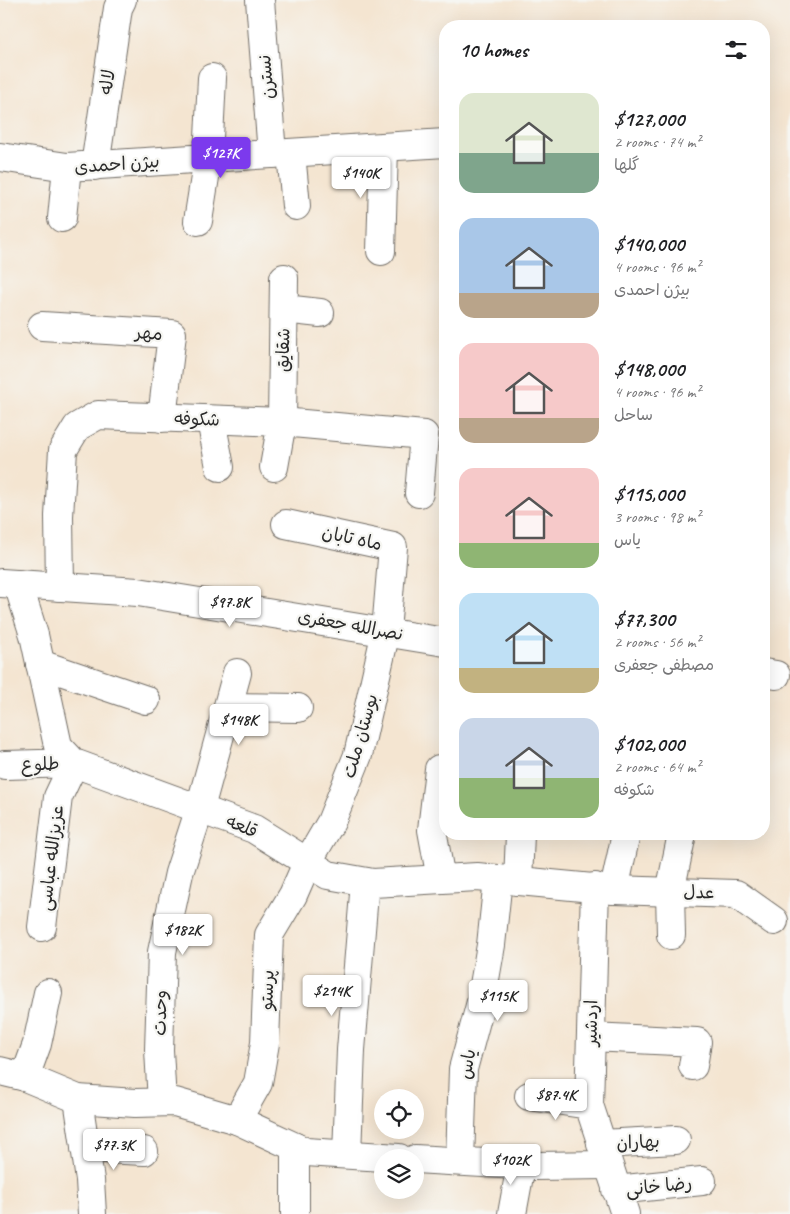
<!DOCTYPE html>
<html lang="en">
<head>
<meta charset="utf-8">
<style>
	:root { --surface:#fff; --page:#f2f2f2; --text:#202124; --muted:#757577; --accent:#7c3aed }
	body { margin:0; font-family:Caveat,"Playpen Sans Arabic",sans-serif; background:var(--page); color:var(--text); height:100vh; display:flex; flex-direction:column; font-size:19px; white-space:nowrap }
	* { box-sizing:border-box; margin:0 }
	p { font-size:16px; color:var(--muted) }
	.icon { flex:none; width:28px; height:28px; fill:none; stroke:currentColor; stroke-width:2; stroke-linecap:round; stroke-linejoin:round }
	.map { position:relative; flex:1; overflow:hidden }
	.details { position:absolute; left:439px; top:20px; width:331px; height:820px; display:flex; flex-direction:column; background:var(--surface); border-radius:20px; box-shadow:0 5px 20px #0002 }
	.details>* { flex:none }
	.controls { position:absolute; left:374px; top:1089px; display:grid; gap:10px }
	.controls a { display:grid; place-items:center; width:50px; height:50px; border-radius:50%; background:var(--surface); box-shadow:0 5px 20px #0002; font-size:25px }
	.price { position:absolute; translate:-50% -42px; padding:0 11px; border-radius:5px; background:#fff; color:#222; font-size:16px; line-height:32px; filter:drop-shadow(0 1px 2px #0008) }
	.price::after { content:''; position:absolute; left:50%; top:30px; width:15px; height:11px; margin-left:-8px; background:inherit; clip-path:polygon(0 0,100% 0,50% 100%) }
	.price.active { background:var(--accent); color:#fff }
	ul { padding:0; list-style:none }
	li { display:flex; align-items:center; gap:15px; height:125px; padding:0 20px }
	li span { display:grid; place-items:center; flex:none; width:140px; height:100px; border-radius:15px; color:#555 }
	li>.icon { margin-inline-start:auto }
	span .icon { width:60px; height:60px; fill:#fffc; stroke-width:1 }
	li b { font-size:21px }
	h2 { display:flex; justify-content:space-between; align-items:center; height:60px; padding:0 20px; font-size:21px }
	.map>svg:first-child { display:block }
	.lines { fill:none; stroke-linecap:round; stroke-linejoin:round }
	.minor-casing { stroke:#716c65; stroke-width:30 }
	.minor { stroke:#fff; stroke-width:28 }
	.labels { text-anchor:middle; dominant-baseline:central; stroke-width:4.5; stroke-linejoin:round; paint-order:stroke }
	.street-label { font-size:18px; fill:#2b2b2b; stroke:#f6f6f2 }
</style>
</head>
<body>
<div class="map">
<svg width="790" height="1214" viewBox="0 0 790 1214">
	<rect width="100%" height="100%" fill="#f6f6f2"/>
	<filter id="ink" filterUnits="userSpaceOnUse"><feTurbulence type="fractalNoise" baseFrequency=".02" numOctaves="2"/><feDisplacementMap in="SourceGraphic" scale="10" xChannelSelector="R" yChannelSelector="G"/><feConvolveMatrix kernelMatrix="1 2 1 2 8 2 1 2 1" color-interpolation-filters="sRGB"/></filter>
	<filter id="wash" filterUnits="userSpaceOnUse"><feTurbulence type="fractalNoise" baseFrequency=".0096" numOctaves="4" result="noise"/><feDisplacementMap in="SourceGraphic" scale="20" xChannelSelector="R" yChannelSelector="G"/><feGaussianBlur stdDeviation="1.12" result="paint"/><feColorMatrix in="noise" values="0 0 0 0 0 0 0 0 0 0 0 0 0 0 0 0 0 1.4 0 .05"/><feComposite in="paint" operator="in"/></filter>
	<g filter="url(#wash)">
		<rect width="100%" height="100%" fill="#f4e5d1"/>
	</g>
	<g filter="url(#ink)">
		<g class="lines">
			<defs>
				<g id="minor">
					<polyline points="260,0 272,154"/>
					<polyline points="291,153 296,206"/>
					<polyline points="0,157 67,167 445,143"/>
					<polyline points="95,166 118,8 122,0"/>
					<polyline points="62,218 67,167"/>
					<polyline points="198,221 208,158 212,78"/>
					<polyline points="381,251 384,147"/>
					<polyline points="284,309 320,313"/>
					<polyline points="42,326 172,334 162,418"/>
					<polyline points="211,420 220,467"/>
					<polyline points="274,467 282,422 284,278"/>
					<polyline points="1,583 138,592 445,642"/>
					<polyline points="18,584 34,635 58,746 74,763 254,829 328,875 373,883 477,877 614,890 736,894 774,921"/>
					<polyline points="60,587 59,516 63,450 77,427 98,415 282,422 424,435 419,493"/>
					<polyline points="40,664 146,700"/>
					<polyline points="764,673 776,675"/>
					<polyline points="228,707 298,708"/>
					<polyline points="5,765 74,763 58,797 42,927"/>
					<polyline points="439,769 432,830 441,879"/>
					<polyline points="518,881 520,834"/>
					<polyline points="595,887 589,1105 625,1214"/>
					<polyline points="614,890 626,834"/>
					<polyline points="671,935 670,892 682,834"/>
					<polyline points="591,1037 697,1042 693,1066"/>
					<polyline points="0,1071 25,1077 78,1099 135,1103 175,1102 237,1120 306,1152 399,1158"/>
					<polyline points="25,1077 37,1044 48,993"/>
					<polyline points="529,1096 589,1105"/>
					<polyline points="78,1099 90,1180 92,1214"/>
					<polyline points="162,1102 159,1050 162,952 179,873 200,808 237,673"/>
					<polyline points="237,1120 258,1083 265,1043 269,935 293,895 307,863 331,822 358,755 386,631 393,547 286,524"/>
					<polyline points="601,1144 676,1140"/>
					<polyline points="295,1147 295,1214"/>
					<polyline points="85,1148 144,1151"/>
					<polyline points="347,1154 351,1050 365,882"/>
					<polyline points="415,1159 535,1166 607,1165"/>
					<polyline points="460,1161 463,1069 481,1002 491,945 498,879"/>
					<polyline points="616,1190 702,1181"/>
					<polyline points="512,1214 521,1165"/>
				</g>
			</defs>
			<!-- minor casing -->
			<use href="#minor" class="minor-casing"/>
			<!-- minor -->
			<use href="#minor" class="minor"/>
		</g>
	</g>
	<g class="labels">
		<!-- street labels -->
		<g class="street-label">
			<text transform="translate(266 77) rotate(-95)">نسترن</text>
			<text transform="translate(107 82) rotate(-82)">لاله</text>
			<text transform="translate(117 164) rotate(-4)">بیژن احمدی</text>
			<text transform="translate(149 333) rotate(4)">مهر</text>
			<text transform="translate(283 350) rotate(-89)">شقایق</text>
			<text transform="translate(197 419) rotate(2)">شکوفه</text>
			<text transform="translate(352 538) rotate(12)">ماه تابان</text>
			<text transform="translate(351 625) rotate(10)">نصرالله جعفری</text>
			<text transform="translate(360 736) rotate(-74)">بوستان ملت</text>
			<text transform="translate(40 764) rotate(-2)">طلوع</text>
			<text transform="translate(242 826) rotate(24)">قلعه</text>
			<text transform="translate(51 858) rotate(-83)">عزیزالله عباسی</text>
			<text transform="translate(699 892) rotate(2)">عدل</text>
			<text transform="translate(267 990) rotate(-88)">پرستو</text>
			<text transform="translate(160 1013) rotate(-89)">وحدت</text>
			<text transform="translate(591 1023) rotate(-89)">اردشیر</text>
			<text transform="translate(467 1064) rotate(-80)">یاس</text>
			<text transform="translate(638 1142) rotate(-3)">بهاران</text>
			<text transform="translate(659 1186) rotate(-6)">رضا خانی</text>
		</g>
	</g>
</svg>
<div class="controls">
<a><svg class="icon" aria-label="locate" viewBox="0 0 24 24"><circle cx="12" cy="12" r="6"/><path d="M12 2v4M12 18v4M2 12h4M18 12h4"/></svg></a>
<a><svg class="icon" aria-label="layers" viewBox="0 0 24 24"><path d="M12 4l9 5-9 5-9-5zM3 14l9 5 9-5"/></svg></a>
</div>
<b class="price active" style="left:221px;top:179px">$127K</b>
<b class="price" style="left:361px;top:199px">$140K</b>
<b class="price" style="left:230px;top:628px">$97.8K</b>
<b class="price" style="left:239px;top:746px">$148K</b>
<b class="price" style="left:183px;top:956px">$182K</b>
<b class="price" style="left:332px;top:1017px">$214K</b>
<b class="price" style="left:498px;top:1022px">$115K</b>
<b class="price" style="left:556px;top:1121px">$87.4K</b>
<b class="price" style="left:114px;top:1171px">$77.3K</b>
<b class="price" style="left:511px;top:1186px">$102K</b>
<section class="details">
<h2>10 homes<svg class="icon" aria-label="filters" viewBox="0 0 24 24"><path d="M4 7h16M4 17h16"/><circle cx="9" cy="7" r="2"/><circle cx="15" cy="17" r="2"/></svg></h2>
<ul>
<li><span style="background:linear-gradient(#dfe7d0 60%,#7fa58c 0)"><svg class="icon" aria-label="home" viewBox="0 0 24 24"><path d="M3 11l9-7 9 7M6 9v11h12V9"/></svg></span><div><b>$127,000</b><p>2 rooms · 74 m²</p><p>گلها</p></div></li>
<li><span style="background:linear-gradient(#a9c7e8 75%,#b9a48a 0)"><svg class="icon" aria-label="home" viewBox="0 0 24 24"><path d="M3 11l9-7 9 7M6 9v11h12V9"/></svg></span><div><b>$140,000</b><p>4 rooms · 96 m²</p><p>بیژن احمدی</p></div></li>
<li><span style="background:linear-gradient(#f6c9c9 75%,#b9a48a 0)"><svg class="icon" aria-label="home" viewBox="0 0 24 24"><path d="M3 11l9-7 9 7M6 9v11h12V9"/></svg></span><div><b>$148,000</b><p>4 rooms · 96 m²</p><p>ساحل</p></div></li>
<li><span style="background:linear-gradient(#f6c9c9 75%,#8fb573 0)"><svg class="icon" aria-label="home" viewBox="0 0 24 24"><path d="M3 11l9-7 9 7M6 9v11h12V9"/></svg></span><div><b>$115,000</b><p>3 rooms · 98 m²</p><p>یاس</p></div></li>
<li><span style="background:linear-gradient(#bfe0f5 75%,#c2b280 0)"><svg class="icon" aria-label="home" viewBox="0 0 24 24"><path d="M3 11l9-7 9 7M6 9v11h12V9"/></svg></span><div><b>$77,300</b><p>2 rooms · 56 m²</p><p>مصطفی جعفری</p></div></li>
<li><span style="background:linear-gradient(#c9d6e8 60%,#8fb573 0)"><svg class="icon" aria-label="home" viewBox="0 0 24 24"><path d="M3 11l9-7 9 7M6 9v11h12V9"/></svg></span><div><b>$102,000</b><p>2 rooms · 64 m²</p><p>شکوفه</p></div></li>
</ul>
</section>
</div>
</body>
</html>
